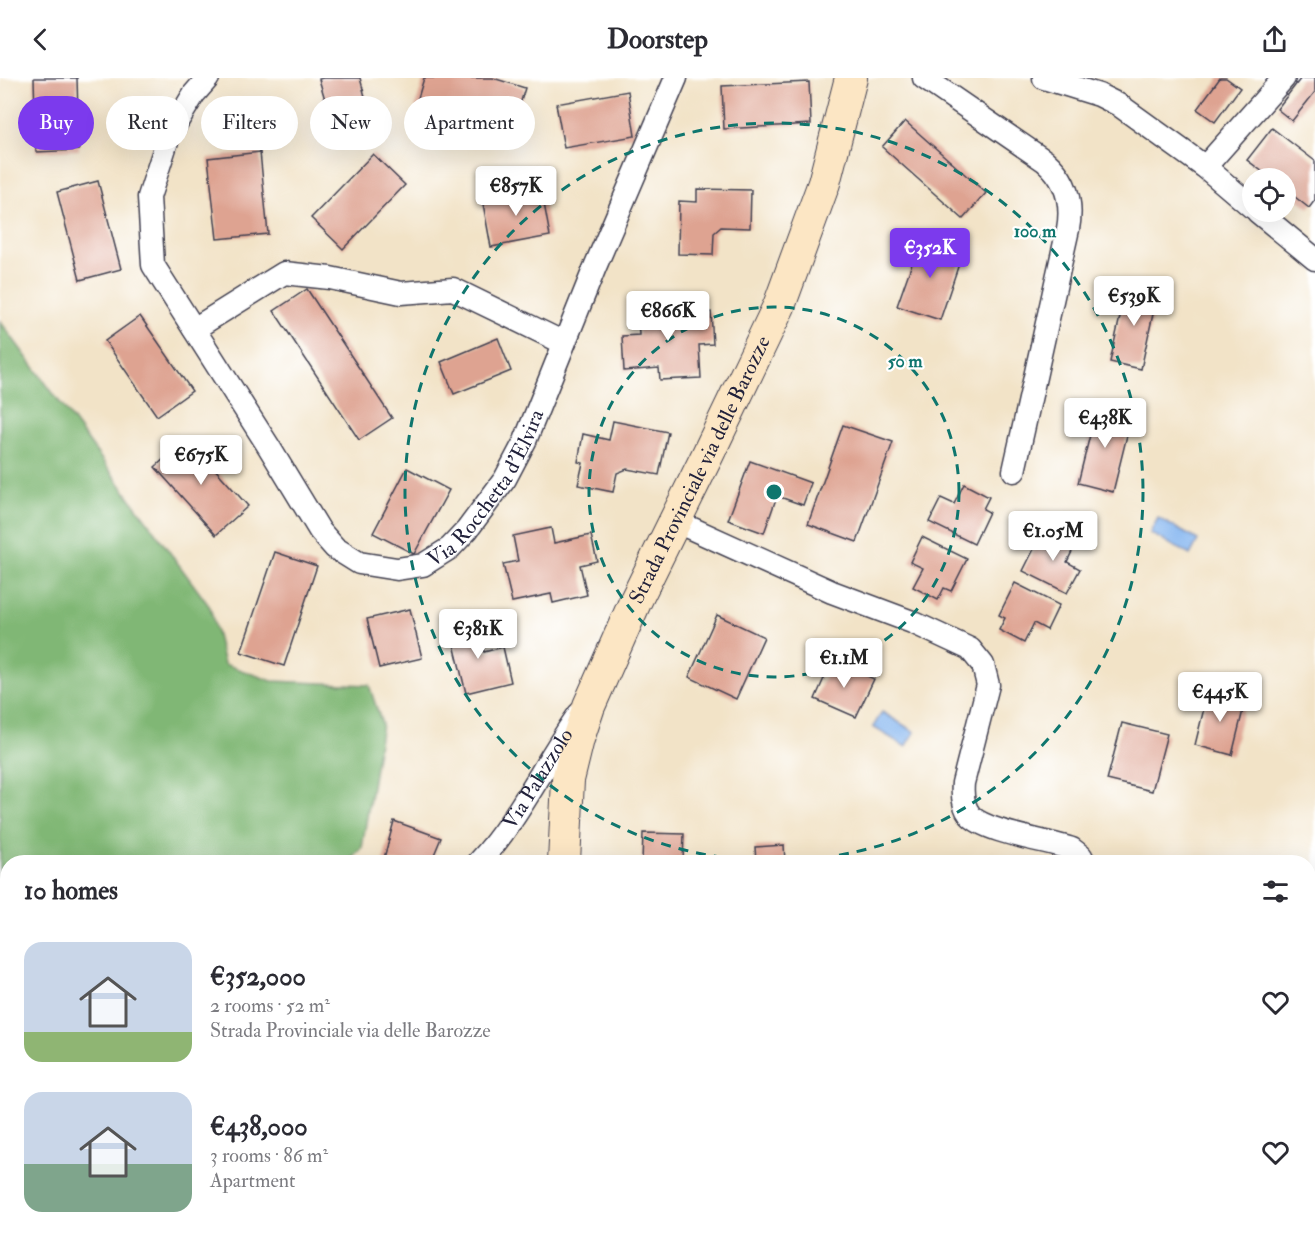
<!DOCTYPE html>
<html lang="en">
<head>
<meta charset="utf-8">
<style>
	:root { --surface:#fff; --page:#f7f7f7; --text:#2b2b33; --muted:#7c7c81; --accent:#7c3aed }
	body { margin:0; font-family:"IM FELL Double Pica",serif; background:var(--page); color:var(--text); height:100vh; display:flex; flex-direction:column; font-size:22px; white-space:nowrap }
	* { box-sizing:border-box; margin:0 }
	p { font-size:20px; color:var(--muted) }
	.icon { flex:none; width:33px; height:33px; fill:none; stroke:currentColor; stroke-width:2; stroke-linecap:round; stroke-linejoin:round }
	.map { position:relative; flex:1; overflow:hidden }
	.drawer { position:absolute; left:0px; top:777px; width:1316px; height:386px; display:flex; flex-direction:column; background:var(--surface); border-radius:24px 24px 0 0; box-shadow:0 6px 24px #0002 }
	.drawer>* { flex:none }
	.guide { position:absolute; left:18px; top:18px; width:600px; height:54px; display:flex; gap:12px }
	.fabs { position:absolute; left:1242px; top:90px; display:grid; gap:12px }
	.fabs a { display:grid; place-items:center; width:54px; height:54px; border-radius:50%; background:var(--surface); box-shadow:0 6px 24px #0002; font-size:30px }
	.price { position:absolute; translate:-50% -51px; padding:0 14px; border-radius:6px; background:#fff; color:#222; font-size:20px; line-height:39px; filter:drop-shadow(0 2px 3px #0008) }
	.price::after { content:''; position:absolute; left:50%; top:36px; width:18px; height:14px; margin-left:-9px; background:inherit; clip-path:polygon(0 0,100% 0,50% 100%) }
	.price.on { background:var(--accent); color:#fff }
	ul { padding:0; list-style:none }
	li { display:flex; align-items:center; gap:18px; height:150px; padding:0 24px }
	li span { display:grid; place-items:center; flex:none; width:168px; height:120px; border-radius:18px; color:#555 }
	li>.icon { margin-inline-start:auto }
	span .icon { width:72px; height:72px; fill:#fffc; stroke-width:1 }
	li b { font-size:26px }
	h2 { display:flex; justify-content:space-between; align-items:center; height:72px; padding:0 24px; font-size:26px }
	.pill { padding:0 21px; border-radius:27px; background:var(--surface); box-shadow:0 6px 24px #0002; font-size:21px; line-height:54px }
	.pill.on { background:var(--accent); color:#fff }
	header { display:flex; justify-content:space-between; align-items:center; height:78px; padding:0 24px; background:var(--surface); font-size:27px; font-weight:800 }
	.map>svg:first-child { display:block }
	.forest { fill:#80b774; stroke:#516c58; stroke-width:1.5 }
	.water { fill:#82b4ef; stroke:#526b95; stroke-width:1.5 }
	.building { fill:#dea391 }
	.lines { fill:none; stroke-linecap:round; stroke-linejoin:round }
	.minor-casing { stroke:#413f50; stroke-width:25 }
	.secondary-casing { stroke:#413f50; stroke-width:34 }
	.minor { stroke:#fff; stroke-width:22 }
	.secondary { stroke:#fce6c4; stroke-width:32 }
	.ring { fill:none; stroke:#0f766e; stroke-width:3; stroke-dasharray:10 8 }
	.labels { text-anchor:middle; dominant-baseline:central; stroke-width:4.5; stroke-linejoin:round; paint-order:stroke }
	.street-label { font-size:21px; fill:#22223b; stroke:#fff }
	.centre { fill:#0f766e; stroke:#fff; stroke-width:3 }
	.ring-label { font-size:18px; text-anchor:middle; font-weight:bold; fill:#0f766e; stroke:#fff; stroke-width:4.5; stroke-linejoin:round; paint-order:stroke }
</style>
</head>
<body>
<header><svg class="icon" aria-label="back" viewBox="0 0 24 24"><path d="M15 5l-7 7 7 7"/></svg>Doorstep<svg class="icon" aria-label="share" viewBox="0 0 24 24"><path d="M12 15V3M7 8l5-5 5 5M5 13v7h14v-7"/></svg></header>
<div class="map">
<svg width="1315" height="1162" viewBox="0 0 1315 1162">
	<rect width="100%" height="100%" fill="#fff"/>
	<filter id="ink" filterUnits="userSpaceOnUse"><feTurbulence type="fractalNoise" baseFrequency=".0167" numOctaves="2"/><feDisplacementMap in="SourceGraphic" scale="12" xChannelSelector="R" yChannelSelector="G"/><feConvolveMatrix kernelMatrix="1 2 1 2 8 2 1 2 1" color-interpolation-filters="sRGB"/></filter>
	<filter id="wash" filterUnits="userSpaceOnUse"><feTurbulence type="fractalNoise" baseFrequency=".008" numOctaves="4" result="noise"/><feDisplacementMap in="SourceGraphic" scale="24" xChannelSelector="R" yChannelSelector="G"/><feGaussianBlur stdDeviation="1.35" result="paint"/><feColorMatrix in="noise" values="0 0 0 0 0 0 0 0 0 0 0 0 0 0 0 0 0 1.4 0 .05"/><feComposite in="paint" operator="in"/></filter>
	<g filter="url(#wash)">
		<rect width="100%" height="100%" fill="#f2e3c7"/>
		<!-- forest -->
		<g class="forest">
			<polygon points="0,243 210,529 224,586 272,603 369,607 382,646 362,770 350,784 8,784 8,1155 138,1155 136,1162 0,1162"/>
			<polygon points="163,1155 638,1155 639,1162 161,1162"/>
		</g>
		<!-- water -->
		<g class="water">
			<polygon points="1158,440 1198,462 1190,477 1150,455"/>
			<polygon points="882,634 915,654 906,669 873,649"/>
		</g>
		<g id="blocks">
			<!-- building -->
			<g class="building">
				<polygon points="34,0 77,0 79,72 36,74"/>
				<polygon points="323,0 360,0 374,52 337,63 319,1"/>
				<polygon points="424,0 493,0 525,10 510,59 415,30"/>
				<polygon points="1220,0 1226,0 1240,10 1215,44 1197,31"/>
				<polygon points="1301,0 1315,0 1315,14 1292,43 1277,31"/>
				<polygon points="809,4 811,46 724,51 722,8"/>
				<polygon points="628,13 635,58 564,70 556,26"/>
				<polygon points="905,43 986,115 963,141 882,69"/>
				<polygon points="1272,50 1315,83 1315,122 1309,130 1286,112 1286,100 1271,100 1247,82"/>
				<polygon points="260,74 268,156 217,161 208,80"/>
				<polygon points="373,76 405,107 343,171 311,140"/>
				<polygon points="98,103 121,191 80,202 57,114"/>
				<polygon points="541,109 550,158 491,169 482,120"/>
				<polygon points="697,111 751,112 750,150 721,149 714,155 713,177 678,176 679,123 697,124"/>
				<polygon points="921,160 963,174 940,242 897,228"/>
				<polygon points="1127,207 1158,213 1141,291 1110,284"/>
				<polygon points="307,211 392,340 359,362 274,233"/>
				<polygon points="667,224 668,237 711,234 713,266 699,267 701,300 660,302 659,290 624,293 622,258 639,257 637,225"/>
				<polygon points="140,238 192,313 157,338 105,263"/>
				<polygon points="498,260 511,293 454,316 441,284"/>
				<polygon points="1097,329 1132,337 1113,414 1078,405"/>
				<polygon points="613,343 668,354 659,397 627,391 617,395 613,414 578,407 583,385 578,384 583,356 609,362"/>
				<polygon points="843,347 893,364 857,464 808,446"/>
				<polygon points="187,360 248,428 216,457 155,389"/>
				<polygon points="750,383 811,405 803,427 777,418 764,455 728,442"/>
				<polygon points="407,390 449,412 414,476 373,455"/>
				<polygon points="964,406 989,419 983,431 989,434 974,466 929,444 941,420 954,426"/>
				<polygon points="551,450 554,465 591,457 597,483 580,487 587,517 553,525 551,516 512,524 503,486 518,483 513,458"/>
				<polygon points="1051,452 1076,465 1067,484 1080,491 1067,515 1023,493 1039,461 1045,464"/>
				<polygon points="922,459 967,481 951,513 944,510 938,522 913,509 923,490 910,484"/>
				<polygon points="275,474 317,488 284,588 241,574"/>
				<polygon points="1015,505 1059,527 1047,552 1034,545 1024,565 999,552 1005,540 999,537"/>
				<polygon points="410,531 422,580 379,590 367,541"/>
				<polygon points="717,537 764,559 736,621 689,599"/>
				<polygon points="476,543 484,574 503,569 511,604 466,615 450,550"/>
				<polygon points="832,582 874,601 856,639 815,621"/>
				<polygon points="1208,614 1245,624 1232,677 1195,667"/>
				<polygon points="1122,645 1167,656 1152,713 1107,702"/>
				<polygon points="394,743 441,760 431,784 383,784"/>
				<polygon points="643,755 684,756 683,784 642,784"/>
				<polygon points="784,767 785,784 756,784 755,769"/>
				<polygon points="1308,929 1315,935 1315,979 1308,987"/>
				<polygon points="996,1155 1055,1155 1053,1162 994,1162"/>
			</g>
		</g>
	</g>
	<g filter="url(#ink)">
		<use href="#blocks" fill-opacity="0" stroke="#413f50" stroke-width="1.5"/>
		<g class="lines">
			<defs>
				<g id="minor">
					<path id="s1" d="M208 0 194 16 169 57 149 119 153 187 269 369 320 453 335 470 359 485 397 491 423 487 450 470 467 452 505 401 525 363 595 189 676 0"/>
					<path d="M924 0 1045 83C1066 101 1073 124 1068 151L1014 393"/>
					<polyline points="1044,0 1099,17 1119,27 1205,89 1252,129"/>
					<polyline points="1205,89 1284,0"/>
					<polyline points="1258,134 1315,181"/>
					<polyline points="194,251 284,195 330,200 401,215 453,211 564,265"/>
					<path d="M675 443 832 514 912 544 970 571 983 587 988 607 963 705C962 716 963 728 970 737 986 755 1047 762 1072 771L1081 778 1084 784"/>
					<path id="s2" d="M479 784C519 741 544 685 579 636"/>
					<polyline points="1308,1024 1315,1026"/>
					<polyline points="1308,1108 1315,1091"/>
					<polyline points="152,1162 155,1155"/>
					<polyline points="1218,1162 1220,1155"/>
				</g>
				<g id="secondary">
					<path id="s3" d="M564 784 568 702 578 661 589 628 635 524 708 376 779 228 824 105 851 0"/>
					<polyline points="650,1155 651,1162"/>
				</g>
			</defs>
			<!-- minor casing -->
			<use href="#minor" class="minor-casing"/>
			<!-- secondary casing -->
			<use href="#secondary" class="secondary-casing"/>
			<!-- minor -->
			<use href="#minor" class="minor"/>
			<!-- secondary -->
			<use href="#secondary" class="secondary"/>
		</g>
	</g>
	<!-- distance rings -->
	<g class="ring">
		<circle cx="774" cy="414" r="185"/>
		<circle cx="774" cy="414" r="369"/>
	</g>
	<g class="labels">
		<!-- street labels -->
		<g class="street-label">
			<text stroke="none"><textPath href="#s3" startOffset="420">Strada Provinciale via delle Barozze</textPath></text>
			<text stroke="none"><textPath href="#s1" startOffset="734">Via Rocchetta d'Elvira</textPath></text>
			<text stroke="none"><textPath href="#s2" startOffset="102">Via Palazzolo</textPath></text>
		</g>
	</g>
	<circle cx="774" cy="414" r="9" class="centre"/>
	<g class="ring-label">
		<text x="1035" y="159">100 m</text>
		<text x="905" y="289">50 m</text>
	</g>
</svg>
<div class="fabs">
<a><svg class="icon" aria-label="locate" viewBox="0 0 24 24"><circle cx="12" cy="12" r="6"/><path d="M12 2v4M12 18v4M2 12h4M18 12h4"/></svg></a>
</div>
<b class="price" style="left:516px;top:139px">€857K</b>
<b class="price on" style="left:930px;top:201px">€352K</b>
<b class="price" style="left:1134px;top:249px">€539K</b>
<b class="price" style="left:668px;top:264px">€866K</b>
<b class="price" style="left:1105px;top:371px">€438K</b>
<b class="price" style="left:201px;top:408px">€675K</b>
<b class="price" style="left:1053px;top:484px">€1.05M</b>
<b class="price" style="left:478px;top:582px">€381K</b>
<b class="price" style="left:844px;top:611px">€1.1M</b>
<b class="price" style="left:1220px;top:645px">€445K</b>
<div class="guide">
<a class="pill on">Buy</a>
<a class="pill">Rent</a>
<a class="pill">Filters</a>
<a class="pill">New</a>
<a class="pill">Apartment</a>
</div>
<section class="drawer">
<h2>10 homes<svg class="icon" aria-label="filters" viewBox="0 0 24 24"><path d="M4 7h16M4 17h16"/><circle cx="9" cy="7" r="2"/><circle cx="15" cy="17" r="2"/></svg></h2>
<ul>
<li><span style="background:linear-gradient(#c9d6e8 75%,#8fb573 0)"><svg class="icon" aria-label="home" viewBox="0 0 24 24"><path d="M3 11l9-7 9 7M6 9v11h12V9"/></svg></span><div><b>€352,000</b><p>2 rooms · 52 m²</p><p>Strada Provinciale via delle Barozze</p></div><svg class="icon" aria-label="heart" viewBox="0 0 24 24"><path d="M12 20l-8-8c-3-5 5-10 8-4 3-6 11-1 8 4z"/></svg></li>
<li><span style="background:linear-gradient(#c9d6e8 60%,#7fa58c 0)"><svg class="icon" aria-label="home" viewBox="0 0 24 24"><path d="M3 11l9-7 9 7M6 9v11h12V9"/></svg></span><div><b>€438,000</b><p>3 rooms · 86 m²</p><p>Apartment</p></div><svg class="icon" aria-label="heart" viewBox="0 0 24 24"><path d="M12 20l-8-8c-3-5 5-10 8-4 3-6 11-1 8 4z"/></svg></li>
</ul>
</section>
</div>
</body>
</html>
